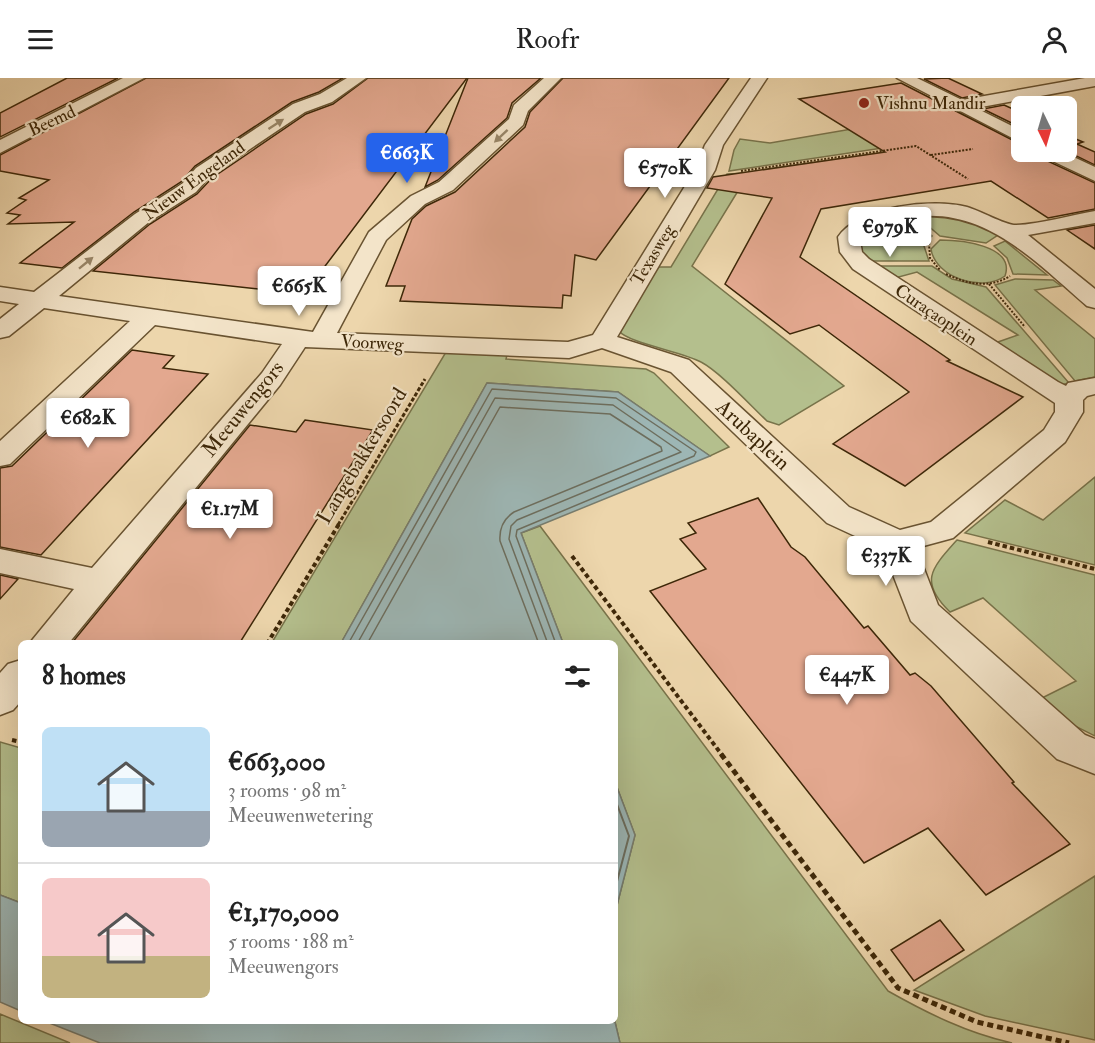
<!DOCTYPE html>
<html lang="en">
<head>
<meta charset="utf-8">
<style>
	:root { --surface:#fff; --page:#f6f6f6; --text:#222; --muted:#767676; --line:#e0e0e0; --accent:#2563eb }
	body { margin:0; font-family:"IM FELL Double Pica",serif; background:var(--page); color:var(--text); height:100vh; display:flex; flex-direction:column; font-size:22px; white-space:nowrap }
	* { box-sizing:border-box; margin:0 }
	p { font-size:20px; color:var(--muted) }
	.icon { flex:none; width:33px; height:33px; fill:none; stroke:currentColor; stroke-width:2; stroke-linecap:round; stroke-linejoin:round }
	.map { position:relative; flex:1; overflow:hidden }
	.details { position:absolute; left:18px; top:562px; width:600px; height:384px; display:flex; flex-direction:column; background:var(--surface); border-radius:9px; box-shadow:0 6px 24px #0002 }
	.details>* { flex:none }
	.needle { width:39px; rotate:175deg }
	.fabs { position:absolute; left:1011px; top:18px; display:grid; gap:12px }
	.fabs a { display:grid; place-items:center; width:66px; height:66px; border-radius:9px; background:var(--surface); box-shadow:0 6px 24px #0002; font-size:30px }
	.price { position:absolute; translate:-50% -51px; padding:0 14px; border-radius:6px; background:#fff; color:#222; font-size:20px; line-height:39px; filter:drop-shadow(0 2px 3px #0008) }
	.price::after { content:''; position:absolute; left:50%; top:36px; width:18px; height:14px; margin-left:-9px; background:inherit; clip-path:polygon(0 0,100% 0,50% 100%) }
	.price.on { background:var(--accent); color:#fff }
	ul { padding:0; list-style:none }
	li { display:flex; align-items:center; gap:18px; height:150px; padding:0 24px }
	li+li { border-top:2px solid var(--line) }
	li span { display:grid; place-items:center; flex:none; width:168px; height:120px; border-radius:9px; color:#555 }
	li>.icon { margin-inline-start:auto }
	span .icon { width:72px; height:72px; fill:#fffc; stroke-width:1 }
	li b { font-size:26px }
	h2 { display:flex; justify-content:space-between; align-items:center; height:72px; padding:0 24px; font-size:26px }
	header { display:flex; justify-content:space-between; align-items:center; height:78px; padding:0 24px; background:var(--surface); font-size:27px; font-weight:600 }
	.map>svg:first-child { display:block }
	.green { fill:#b4bf8d; stroke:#78734a; stroke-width:1.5 }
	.water { fill:#9db6b4; stroke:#777d6f; stroke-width:1.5 }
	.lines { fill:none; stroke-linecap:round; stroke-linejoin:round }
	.shore-far1 { stroke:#6d6e5e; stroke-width:1.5 }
	.shore { stroke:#6d6e5e; stroke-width:2 }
	.building { fill:#e3a88f; stroke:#3d2708; stroke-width:1.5 }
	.street-casing { stroke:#695331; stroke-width:3 }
	.path-far3 { stroke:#3d2708; stroke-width:2; stroke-dasharray:2 1.5; stroke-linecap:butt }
	.path-far2 { stroke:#3d2708; stroke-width:3; stroke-dasharray:4 2; stroke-linecap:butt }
	.path-far1 { stroke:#3d2708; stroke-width:4; stroke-dasharray:4.5 3; stroke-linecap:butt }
	.path { stroke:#3d2708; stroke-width:5; stroke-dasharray:6 4; stroke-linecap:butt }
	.street { fill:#f3e4c9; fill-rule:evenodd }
	.oneway { fill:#988668 }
	.poi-dot { fill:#8f2418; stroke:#f3e4c9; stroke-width:2 }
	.labels { text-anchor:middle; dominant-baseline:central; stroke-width:4.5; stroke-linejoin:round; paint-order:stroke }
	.far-poi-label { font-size:18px; fill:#3d2708; stroke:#f3e4c9; text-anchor:start }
	.far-street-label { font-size:18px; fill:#3d2708; stroke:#f3e4c9 }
	.street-label { font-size:21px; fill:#3d2708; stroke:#f3e4c9 }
</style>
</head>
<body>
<header><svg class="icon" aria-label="menu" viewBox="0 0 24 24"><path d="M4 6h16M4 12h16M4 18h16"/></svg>Roofr<svg class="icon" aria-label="person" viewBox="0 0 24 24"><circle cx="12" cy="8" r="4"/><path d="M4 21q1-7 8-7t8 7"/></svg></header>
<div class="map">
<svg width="1095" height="965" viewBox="0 0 1095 965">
	<rect width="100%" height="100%" fill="#edd6ac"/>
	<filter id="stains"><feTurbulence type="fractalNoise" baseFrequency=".00333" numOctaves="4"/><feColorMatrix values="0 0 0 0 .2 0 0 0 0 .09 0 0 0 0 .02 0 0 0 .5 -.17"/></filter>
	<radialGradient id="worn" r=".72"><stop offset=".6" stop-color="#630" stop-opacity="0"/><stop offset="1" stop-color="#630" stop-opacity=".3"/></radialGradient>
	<!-- green -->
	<g class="green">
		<polygon points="957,33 1014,63 932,75 916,65 729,93 734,72 740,61 770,65"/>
		<path d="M749 95 692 188 844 308 779 347 767 343C750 327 720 294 701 284 683 274 628 265 619 253L658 189H671L727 96Z"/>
		<polygon points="937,137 960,138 998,157 986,165 940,158 919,140"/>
		<path d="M912 141 932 158 923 165 929 183H868L862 177 858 166C871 147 891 144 912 141Z"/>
		<path d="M940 162C959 162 1016 167 1005 198 982 215 935 199 931 171Z"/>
		<polygon points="1005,163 1047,197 1013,196 1007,180 994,168"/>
		<polygon points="876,188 932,188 952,201 986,209 1069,305 1061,307 995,265 1018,257 917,194 895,200"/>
		<polygon points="1015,201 1053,202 1061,208 1035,212 1095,261 1095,299 1075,303 995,207"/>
		<polygon points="446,274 507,277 506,281 646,291 654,295 729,369 710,378 618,314 487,305 341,565 271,566"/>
		<polygon points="1095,399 1095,487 965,455 1005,422 1043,442"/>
		<path d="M540 448 888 913C927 935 967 955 1012 965H620L615 944V835L635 757 615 704V566L563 565 521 455Z"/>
		<path d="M957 462 1095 497V658L1069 645 1042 620 1076 603 983 520 950 534C918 503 932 490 957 462Z"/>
		<polygon points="0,664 21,670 21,825 0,817"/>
		<polygon points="1095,798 1095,962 985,938 914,912"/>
		<polygon points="0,936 70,965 0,965"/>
	</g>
	<!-- water -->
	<g class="water">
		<polygon points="487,305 618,314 710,378 521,455 563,565 341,565"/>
		<polygon points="615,704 635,757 615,835"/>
		<polygon points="0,817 21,825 21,933 0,924"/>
		<polygon points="47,944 615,944 620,965 100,965"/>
	</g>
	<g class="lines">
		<!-- shore-far1 -->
		<g class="shore-far1">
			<polyline points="348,566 492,311 616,320 696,374 694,378 517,452 516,458 556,566"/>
			<polyline points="357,566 495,320 613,327 681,374 517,442 511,448 509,461 548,566"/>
			<path d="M367 566 500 329 610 336 661 369 662 373 514 434C503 441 499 450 500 463L539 566"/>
		</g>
		<!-- shore -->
		<polyline class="shore" points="615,721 629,758 615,811"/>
	</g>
	<!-- building -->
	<g class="building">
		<polygon points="67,0 118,0 0,59 0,35"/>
		<polygon points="146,0 343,0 319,14 292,24 195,88 181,104 134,134 62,190 20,185 74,144 8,146 20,137 7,135 26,122 19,120 49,102 0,93 0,77"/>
		<polygon points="368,0 467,0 304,216 93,193 150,146 197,116 212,100 306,36 333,26"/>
		<polygon points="468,0 541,0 512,25 507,40 438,102 425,109"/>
		<polygon points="563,0 729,0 596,182 575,177 571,218 563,217 562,230 400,223 405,208 386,208 412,141 426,128 455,114 525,49 530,34"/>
		<polygon points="948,0 982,16 962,20 924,1"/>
		<polygon points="901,5 1022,67 1022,74 1038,74 1041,80 1095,105 1095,131 1048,140 991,103 821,131 800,179 950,282 947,283 1023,319 905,408 833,366 909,314 819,247 790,256 725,206 772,120 707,110 713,99 885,74 799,21"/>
		<polygon points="1004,27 1022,35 1022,50 983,31"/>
		<polygon points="1066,57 1083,64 1077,66 1095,74 1095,87 1066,73"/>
		<polygon points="1095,147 1095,171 1067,152"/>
		<polygon points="132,272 174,278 163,290 208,296 41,477 0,469 0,390 12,388"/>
		<polygon points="305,342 373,352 239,566 71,566 250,347 296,354"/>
		<polygon points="758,420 791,469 805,479 864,550 868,548 910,597 915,595 931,608 1014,704 1012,705 1070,766 986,817 928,750 864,785 650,513 706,491 680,461 696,455 688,445"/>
		<polygon points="0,497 18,501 0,521"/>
		<polygon points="940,842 964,872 914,903 891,872"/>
	</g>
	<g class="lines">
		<defs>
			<g id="street">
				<polygon points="123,0 144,0 0,75 0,62"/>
				<path d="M347 0H366L332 24 305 34 210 98 196 114 149 144 59 218 313 254 369 154 411 118 439 104 509 41 514 27 544 0H561L528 33 523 47 453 112 425 126 386 162 337 255 568 264 593 257 695 92 705 67 751 0H767L723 67 715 92 617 259 689 282 849 429 900 452 931 444 1044 352 1055 334V325L853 191 840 174 838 159C859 128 933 120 967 129 978 132 1006 147 1014 147 1038 147 1071 137 1095 133V145L1028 157 1095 211V230L1087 228C1030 179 977 120 894 143 883 147 865 152 860 163L862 174 869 181 1058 304 1066 308 1068 305 1095 300V316L1087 318 1083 322V334L1065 364 953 460 916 470 938 527 1085 657 1095 661V696L1057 681 911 543 883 471 827 445 671 294 602 270 569 280 305 269 280 307 68 566H29L74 511 0 495V471L92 490 262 295 282 266 155 247 10 386 0 388V363L130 243 44 230 9 258 0 260V241L19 226 0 223V209L34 214 135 136 182 106 196 90 293 26 320 16Z"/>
				<polygon points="897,0 917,0 962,22 1085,0 1095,0 1095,8 976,30 1022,53 1022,65"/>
				<polygon points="1040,74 1063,74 1095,89 1095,103 1042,78"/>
				<polygon points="21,582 21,623 13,632 0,637 0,595 8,586"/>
			</g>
		</defs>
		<!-- street casing -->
		<use href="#street" class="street-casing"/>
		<!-- path-far3 -->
		<g class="path-far3">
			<polyline points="931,77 973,71"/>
			<polyline points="741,93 916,68 968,101"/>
			<polyline points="929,165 930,180 940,192"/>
			<path d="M946 196C967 206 989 211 1010 198"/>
			<polyline points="989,206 1025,249"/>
		</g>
		<!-- path-far2 -->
		<polyline class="path-far2" points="338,447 425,301"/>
		<!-- path-far1 -->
		<g class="path-far1">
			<polyline points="988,464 1095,491"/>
			<polyline points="572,478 722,677"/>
			<polyline points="267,566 339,446"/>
			<polyline points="12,662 21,664"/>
		</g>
		<!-- path -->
		<polyline class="path" points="721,676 898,910 977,944 1069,965"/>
		<!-- street -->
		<use href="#street" class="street"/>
	</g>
	<!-- one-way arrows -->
	<defs><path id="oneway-solid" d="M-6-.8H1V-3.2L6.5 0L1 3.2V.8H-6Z" transform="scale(1.5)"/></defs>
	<g class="oneway">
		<use href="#oneway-solid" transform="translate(276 46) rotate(-33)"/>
		<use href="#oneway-solid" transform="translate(501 58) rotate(137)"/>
		<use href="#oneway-solid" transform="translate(86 185) rotate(-39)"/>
	</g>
	<!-- markers -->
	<circle class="poi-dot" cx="864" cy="25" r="6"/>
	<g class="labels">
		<!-- far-poi labels -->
		<g class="far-poi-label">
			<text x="876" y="25">Vishnu Mandir</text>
		</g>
		<!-- far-street labels -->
		<g class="far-street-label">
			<text transform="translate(52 43) rotate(-25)">Beemd</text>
			<text transform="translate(194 103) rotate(-36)">Nieuw Engeland</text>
			<text transform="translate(653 177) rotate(-59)">Texasweg</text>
			<text transform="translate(936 237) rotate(34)">Curaçaoplein</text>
			<text transform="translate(372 265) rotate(3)">Voorweg</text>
		</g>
		<!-- street labels -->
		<g class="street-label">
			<text transform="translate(243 331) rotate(-51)">Meeuwengors</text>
			<text transform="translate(753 357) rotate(43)">Arubaplein</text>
			<text transform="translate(362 378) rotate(-59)">Langebakkersoord</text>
		</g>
	</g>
	<rect width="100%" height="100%" filter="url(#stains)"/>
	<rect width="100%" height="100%" fill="url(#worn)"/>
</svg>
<div class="fabs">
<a><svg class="needle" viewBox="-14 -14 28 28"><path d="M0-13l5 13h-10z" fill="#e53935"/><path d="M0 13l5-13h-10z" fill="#767676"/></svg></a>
</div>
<b class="price on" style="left:407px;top:106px">€663K</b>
<b class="price" style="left:665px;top:121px">€570K</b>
<b class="price" style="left:890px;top:180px">€979K</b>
<b class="price" style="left:299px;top:239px">€665K</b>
<b class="price" style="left:88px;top:371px">€682K</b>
<b class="price" style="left:230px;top:462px">€1.17M</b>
<b class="price" style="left:886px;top:509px">€337K</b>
<b class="price" style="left:847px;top:628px">€447K</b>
<section class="details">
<h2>8 homes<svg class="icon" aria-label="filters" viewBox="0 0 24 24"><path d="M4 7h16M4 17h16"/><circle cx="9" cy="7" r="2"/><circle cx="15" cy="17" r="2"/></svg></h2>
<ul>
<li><span style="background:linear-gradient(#bfe0f5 70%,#9aa5b1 0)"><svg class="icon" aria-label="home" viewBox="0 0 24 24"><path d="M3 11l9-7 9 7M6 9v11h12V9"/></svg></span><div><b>€663,000</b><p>3 rooms · 98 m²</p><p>Meeuwenwetering</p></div></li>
<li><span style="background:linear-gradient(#f6c9c9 65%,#c2b280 0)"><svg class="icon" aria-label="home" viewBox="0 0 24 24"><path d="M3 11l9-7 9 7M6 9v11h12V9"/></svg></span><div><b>€1,170,000</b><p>5 rooms · 188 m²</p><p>Meeuwengors</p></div></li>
</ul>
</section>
</div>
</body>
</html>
